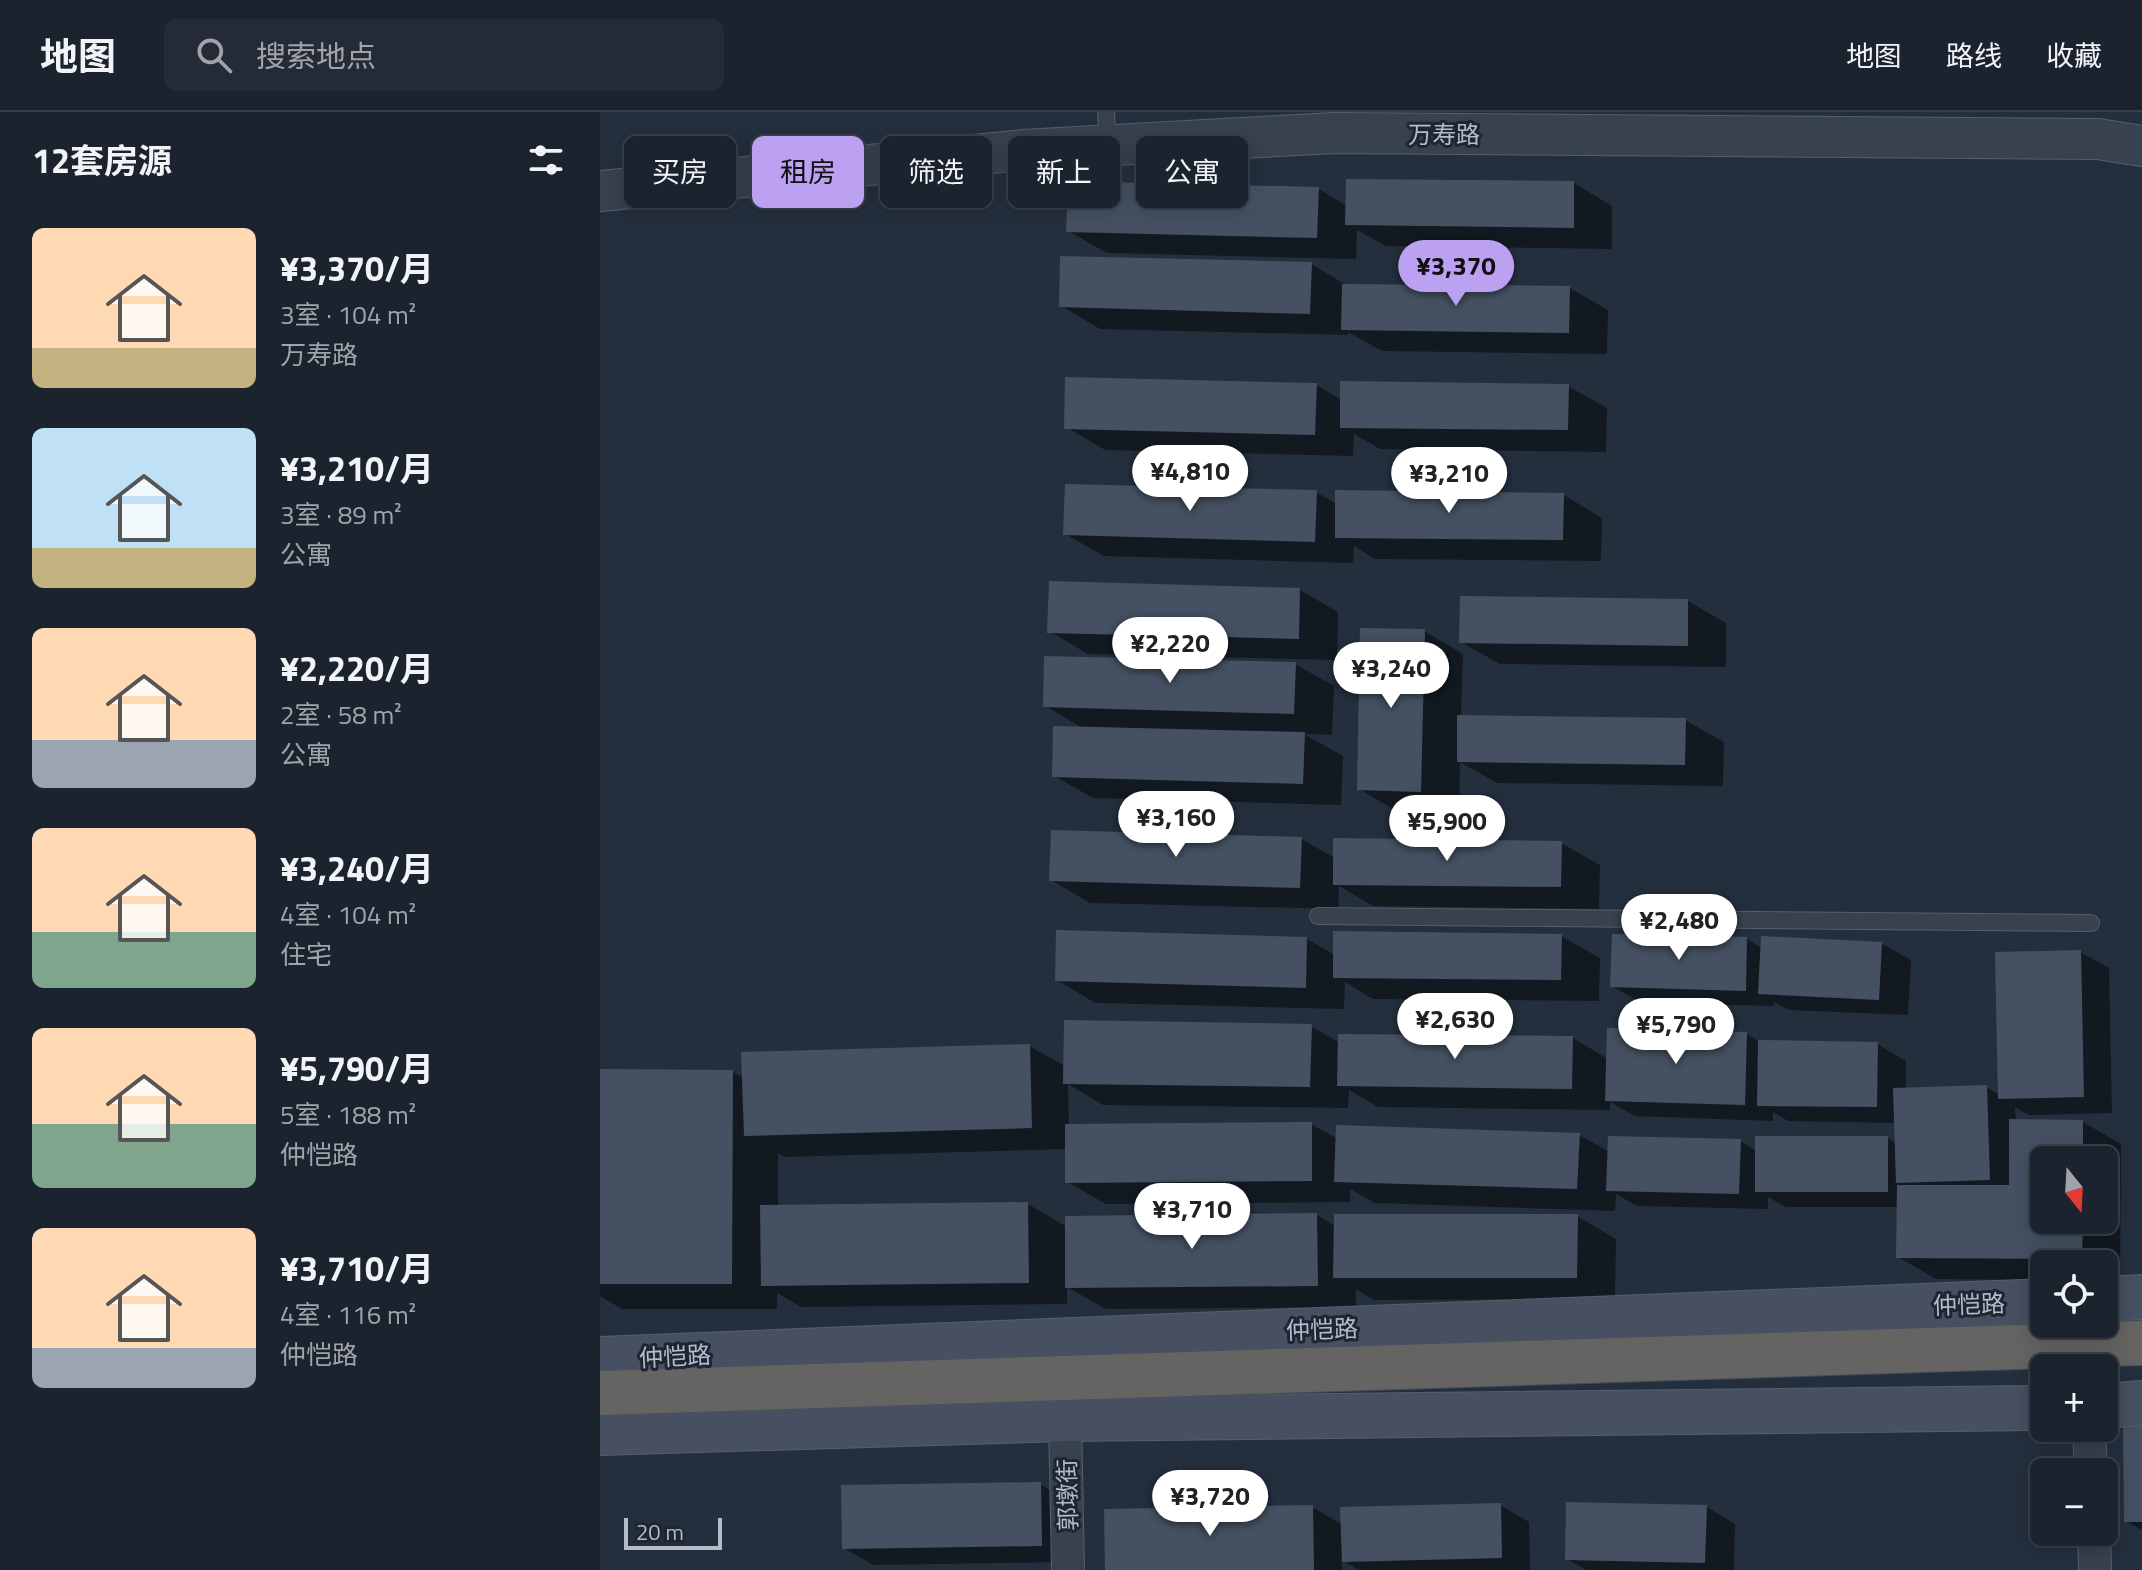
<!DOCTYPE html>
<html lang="zh">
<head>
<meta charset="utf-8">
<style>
	:root { --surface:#1b232e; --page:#242b36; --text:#f1f3f6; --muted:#a0a4aa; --line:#39404a; --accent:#bca0f2 }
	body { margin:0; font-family:"Titillium Web","Noto Sans SC",sans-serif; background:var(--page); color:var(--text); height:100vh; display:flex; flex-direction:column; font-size:30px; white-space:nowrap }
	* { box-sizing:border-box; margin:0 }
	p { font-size:26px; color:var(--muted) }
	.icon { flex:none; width:44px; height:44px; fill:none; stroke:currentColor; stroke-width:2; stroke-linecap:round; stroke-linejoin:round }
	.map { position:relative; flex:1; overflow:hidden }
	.side { display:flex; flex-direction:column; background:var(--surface); width:600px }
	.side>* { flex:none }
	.hud { position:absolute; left:24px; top:24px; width:760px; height:72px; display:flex; gap:16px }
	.needle { width:52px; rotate:162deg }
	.tools { position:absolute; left:1430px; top:1034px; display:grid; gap:16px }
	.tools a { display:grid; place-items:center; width:88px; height:88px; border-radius:12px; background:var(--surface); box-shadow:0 4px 20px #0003,0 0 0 2px var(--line); font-size:40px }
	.scale { position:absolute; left:24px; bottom:20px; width:98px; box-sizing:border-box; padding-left:8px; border:4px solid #b4bcc9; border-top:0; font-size:22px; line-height:28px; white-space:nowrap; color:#b4bcc9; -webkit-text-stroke:6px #1d2633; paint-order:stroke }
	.price { position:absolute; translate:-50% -68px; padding:0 18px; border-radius:28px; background:#fff; color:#222; font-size:26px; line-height:52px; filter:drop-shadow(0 2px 4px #0008) }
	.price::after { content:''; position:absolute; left:50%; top:48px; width:24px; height:18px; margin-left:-12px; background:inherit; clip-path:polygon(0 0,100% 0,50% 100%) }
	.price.current { background:var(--accent); color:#111 }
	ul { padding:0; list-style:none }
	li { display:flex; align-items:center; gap:24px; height:200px; padding:0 32px }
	li span { display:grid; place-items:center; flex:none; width:224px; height:160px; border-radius:12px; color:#555 }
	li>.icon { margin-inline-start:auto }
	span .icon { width:96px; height:96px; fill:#fffc; stroke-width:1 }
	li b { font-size:34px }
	h2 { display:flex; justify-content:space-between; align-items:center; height:96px; padding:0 32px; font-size:34px }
	.pill { padding:0 28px; border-radius:12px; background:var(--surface); box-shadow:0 4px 20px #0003,0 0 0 2px var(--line); font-size:28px; line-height:72px }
	.pill.current { background:var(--accent); color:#111 }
	header { display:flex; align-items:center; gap:48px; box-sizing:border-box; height:112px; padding:0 40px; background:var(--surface); border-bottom:2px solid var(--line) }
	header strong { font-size:38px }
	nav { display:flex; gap:44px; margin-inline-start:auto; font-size:28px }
	.search { width:560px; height:72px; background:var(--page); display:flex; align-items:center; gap:20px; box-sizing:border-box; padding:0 28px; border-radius:12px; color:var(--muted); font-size:30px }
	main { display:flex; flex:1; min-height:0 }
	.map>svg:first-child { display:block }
	.shadow { fill:#0007; fill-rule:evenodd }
	.building { fill:#455162 }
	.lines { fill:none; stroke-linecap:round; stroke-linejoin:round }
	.service-casing { stroke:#565f6c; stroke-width:18 }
	.minor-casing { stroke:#565f6c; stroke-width:34 }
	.tertiary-casing { stroke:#565f6c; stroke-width:42 }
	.secondary-casing { stroke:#565f6c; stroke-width:46 }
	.trunk-casing { stroke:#434c59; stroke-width:46 }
	.service { stroke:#38414e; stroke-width:16 }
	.minor { stroke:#38414e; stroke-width:32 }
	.tertiary { stroke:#38414e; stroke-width:40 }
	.secondary { stroke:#465061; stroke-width:44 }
	.trunk { stroke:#656462; stroke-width:44 }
	.labels { text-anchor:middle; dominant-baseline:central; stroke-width:6; stroke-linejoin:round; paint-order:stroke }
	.street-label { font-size:24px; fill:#b4bcc9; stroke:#1d2633 }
</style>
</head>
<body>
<header>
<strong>地图</strong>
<div class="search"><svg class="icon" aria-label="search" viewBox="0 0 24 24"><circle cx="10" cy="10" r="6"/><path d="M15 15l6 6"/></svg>搜索地点</div>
<nav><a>地图</a><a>路线</a><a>收藏</a></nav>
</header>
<main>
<section class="side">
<h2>12套房源<svg class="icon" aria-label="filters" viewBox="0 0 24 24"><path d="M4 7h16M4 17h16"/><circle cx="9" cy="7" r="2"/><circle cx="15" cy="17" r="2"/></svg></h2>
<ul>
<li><span style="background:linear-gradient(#ffd9b3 75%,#c2b280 0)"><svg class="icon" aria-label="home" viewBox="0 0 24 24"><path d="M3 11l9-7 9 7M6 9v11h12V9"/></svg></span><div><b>¥3,370/月</b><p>3室 · 104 m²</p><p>万寿路</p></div></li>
<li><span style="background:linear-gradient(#bfe0f5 75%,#c2b280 0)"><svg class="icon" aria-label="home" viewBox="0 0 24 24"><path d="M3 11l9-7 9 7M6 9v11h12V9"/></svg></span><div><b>¥3,210/月</b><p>3室 · 89 m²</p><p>公寓</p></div></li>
<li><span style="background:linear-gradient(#ffd9b3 70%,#9aa5b1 0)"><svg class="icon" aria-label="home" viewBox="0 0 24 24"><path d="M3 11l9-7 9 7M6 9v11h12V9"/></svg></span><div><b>¥2,220/月</b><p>2室 · 58 m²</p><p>公寓</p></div></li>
<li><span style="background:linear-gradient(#ffd9b3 65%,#7fa58c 0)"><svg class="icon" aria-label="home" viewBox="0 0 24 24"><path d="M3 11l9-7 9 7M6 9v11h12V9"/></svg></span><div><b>¥3,240/月</b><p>4室 · 104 m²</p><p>住宅</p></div></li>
<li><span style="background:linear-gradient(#ffd9b3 60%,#7fa58c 0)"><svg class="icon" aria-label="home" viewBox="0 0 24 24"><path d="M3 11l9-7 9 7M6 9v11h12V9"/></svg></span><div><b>¥5,790/月</b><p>5室 · 188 m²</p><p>仲恺路</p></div></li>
<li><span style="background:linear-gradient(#ffd9b3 75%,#9aa5b1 0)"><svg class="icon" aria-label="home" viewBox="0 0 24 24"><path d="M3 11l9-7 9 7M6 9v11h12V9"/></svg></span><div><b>¥3,710/月</b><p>4室 · 116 m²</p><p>仲恺路</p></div></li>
</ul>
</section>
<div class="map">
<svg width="1542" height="1458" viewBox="0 0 1542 1458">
	<rect width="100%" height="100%" fill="#242f3e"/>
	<!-- shadow -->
	<g class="shadow">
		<polygon points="974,71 1012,94 1012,137 786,134 757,118 756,147 507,141 468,119 719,77 747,94"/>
		<polygon points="711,152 748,174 970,176 1008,198 1007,242 782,239 748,220 748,223 500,217 461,194"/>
		<polygon points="716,273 742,288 968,274 1007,296 1006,340 780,337 754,322 753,344 505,338 466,315"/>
		<polygon points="716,380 737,392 964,383 1002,406 1001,449 775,447 754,434 753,451 504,444 465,422"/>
		<polygon points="700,478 738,500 737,548 488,542 449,519"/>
		<polygon points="1088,489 1126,511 1126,555 900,552 861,530"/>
		<polygon points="824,519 863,542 861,605 1085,608 1124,630 1123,674 897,671 860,650 859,701 798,700 759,677"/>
		<polygon points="695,552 734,574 732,623 704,622 743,644 741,693 493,686 454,664 484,617 445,594"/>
		<polygon points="701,727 735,746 961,731 1000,753 999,797 773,794 739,774 738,797 490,791 451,768"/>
		<polygon points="961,824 1000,846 999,889 773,887 745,870 744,897 495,891 457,868 707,827 735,843"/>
		<polygon points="1147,827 1162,836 1282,832 1311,848 1308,903 1189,898 1174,890 1174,894 1041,891 1012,874"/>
		<path d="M1480 840 1509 856 1512 1001 1429 1003 1415 995 1416 1009 1483 1010 1521 1032 1520 1168H1504V1152H1444V1168L1336 1167 1298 1145V1095H1186L1168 1085V1097L1037 1094 1016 1082 1015 1099 775 1091 750 1077V1090L506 1092 467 1070V1037L184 1045 178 1041V1095L428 1092 467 1115 717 1103 735 1114 977 1104 1016 1127 1015 1187 774 1188 756 1177V1195L506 1197 467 1175V1192L201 1195 177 1181V1197H22L0 1184V959L133 960 144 966 429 934 465 954 711 914 740 931 973 926 1008 947 1147 922 1160 930 1277 932 1306 949V978L1386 975 1400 983ZM468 972 503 993 748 996 749 978 778 995 1010 998V990L1035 1004 1173 1009V1000L1188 1009 1296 1011V1031L1287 1026 1157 1039 1140 1029 1010 1040 979 1023 738 1027 711 1012 469 1014ZM1444 1048H1504V1108H1444Z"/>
		<polygon points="1542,1312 1542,1418 1526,1409"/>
		<polygon points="440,1372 469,1389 470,1450 273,1453 244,1436"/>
		<polygon points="900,1393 929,1410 930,1458 759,1458 742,1448 742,1458 507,1458 712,1395 743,1413"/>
		<polygon points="1107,1395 1135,1412 1134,1458 986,1458 967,1447"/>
	</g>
	<!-- building -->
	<g class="building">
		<polygon points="746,67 974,69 974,116 745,113"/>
		<polygon points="468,69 719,75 717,126 466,120"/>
		<polygon points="460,144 712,150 710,202 459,195"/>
		<polygon points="742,172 970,174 969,221 741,218"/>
		<polygon points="465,265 717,271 715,323 464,317"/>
		<polygon points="740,269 969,272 968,318 740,316"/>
		<polygon points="465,372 717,378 715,430 463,423"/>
		<polygon points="735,378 964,381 963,428 735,426"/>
		<polygon points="449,469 700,476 699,527 447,521"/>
		<polygon points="860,484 1088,487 1088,534 859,531"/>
		<polygon points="760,516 825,517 821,680 757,678"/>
		<polygon points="444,544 696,550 694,602 443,595"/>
		<polygon points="857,603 1086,606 1085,653 857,650"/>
		<polygon points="453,614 705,620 703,672 452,665"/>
		<polygon points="451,718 702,725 700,776 449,769"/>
		<polygon points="733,726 962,729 961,775 733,773"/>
		<polygon points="456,818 707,825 706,876 455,869"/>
		<polygon points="733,819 962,822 961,868 733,866"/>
		<polygon points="1012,822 1147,825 1146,879 1010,875"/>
		<polygon points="1161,824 1282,830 1279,888 1158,882"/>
		<polygon points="1481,838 1484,985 1398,987 1395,840"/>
		<polygon points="464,908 712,912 710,975 463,972"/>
		<polygon points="1007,916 1147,920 1145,993 1005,989"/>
		<polygon points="738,922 973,924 972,977 737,974"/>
		<polygon points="1158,928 1278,930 1277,995 1157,994"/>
		<polygon points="430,932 432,1016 144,1024 141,940"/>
		<polygon points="0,957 133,958 132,1172 0,1172"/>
		<polygon points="1387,973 1390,1068 1296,1071 1293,976"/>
		<polygon points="1409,1007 1483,1008 1483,1048 1444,1048 1444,1108 1483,1108 1482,1147 1296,1146 1297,1073 1409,1073"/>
		<polygon points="712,1010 712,1069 465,1071 465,1012"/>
		<polygon points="736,1013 980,1021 977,1077 734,1070"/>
		<polygon points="1008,1024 1141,1027 1139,1082 1006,1079"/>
		<rect x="1155" y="1024" width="133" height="56"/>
		<polygon points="428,1090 429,1171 161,1174 160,1093"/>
		<polygon points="717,1101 718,1174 465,1176 465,1104"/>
		<polygon points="734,1102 978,1102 977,1166 733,1166"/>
		<polygon points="1542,1310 1542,1410 1524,1410 1523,1311"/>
		<polygon points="441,1370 442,1434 242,1437 241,1373"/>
		<polygon points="966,1390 1107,1393 1105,1451 965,1448"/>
		<polygon points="901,1391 902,1446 742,1450 740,1395"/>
		<polygon points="713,1393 714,1458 505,1458 504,1397"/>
	</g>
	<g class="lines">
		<defs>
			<g id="service">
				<polyline points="506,0 508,32"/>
				<polyline points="718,804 1491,811"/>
			</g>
			<g id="minor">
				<polyline points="465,1307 468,1458"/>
				<polyline points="1489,1316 1491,1360"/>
				<polyline points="1494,1420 1495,1458"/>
			</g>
			<polyline id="tertiary" points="0,79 423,38 734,21 1498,27 1542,34"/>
			<g id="secondary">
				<polyline points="1504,1187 1542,1185"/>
				<polyline points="0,1247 1444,1189"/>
				<polyline points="1504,1294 1542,1291"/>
				<polyline points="0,1321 465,1307 1444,1296"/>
			</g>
			<polyline id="trunk" points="0,1281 1542,1231"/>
		</defs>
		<!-- service casing -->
		<use href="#service" class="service-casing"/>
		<!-- minor casing -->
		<use href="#minor" class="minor-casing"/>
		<!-- tertiary casing -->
		<use href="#tertiary" class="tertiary-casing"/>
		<!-- secondary casing -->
		<use href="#secondary" class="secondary-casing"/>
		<!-- trunk casing -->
		<use href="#trunk" class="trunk-casing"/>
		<!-- service -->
		<use href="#service" class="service"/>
		<!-- minor -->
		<use href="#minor" class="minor"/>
		<!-- tertiary -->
		<use href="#tertiary" class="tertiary"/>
		<!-- secondary -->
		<use href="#secondary" class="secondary"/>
		<!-- trunk -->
		<use href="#trunk" class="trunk"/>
	</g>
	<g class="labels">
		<!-- street labels -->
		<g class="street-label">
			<text x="844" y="22">万寿路</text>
			<text transform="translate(1369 1192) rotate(-2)">仲恺路</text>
			<text transform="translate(722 1217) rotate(-2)">仲恺路</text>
			<text transform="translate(75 1244) rotate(-3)">仲恺路</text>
			<text transform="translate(467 1383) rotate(-91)">郭墩街</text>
		</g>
	</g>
</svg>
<div class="tools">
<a><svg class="needle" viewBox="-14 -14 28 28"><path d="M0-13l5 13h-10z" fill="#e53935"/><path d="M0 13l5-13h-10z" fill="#a0a4aa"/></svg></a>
<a><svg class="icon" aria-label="locate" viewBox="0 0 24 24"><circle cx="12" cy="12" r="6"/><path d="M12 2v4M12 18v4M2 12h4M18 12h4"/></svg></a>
<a>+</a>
<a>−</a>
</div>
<div class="scale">20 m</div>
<b class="price current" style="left:856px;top:196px">¥3,370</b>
<b class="price" style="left:590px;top:401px">¥4,810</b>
<b class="price" style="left:849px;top:403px">¥3,210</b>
<b class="price" style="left:570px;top:573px">¥2,220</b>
<b class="price" style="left:791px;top:598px">¥3,240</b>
<b class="price" style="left:576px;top:747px">¥3,160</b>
<b class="price" style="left:847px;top:751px">¥5,900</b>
<b class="price" style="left:1079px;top:850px">¥2,480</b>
<b class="price" style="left:855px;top:949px">¥2,630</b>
<b class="price" style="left:1076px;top:954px">¥5,790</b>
<b class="price" style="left:592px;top:1139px">¥3,710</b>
<b class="price" style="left:610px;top:1426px">¥3,720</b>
<div class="hud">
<a class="pill">买房</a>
<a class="pill current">租房</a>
<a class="pill">筛选</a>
<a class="pill">新上</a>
<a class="pill">公寓</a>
</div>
</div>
</main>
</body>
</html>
